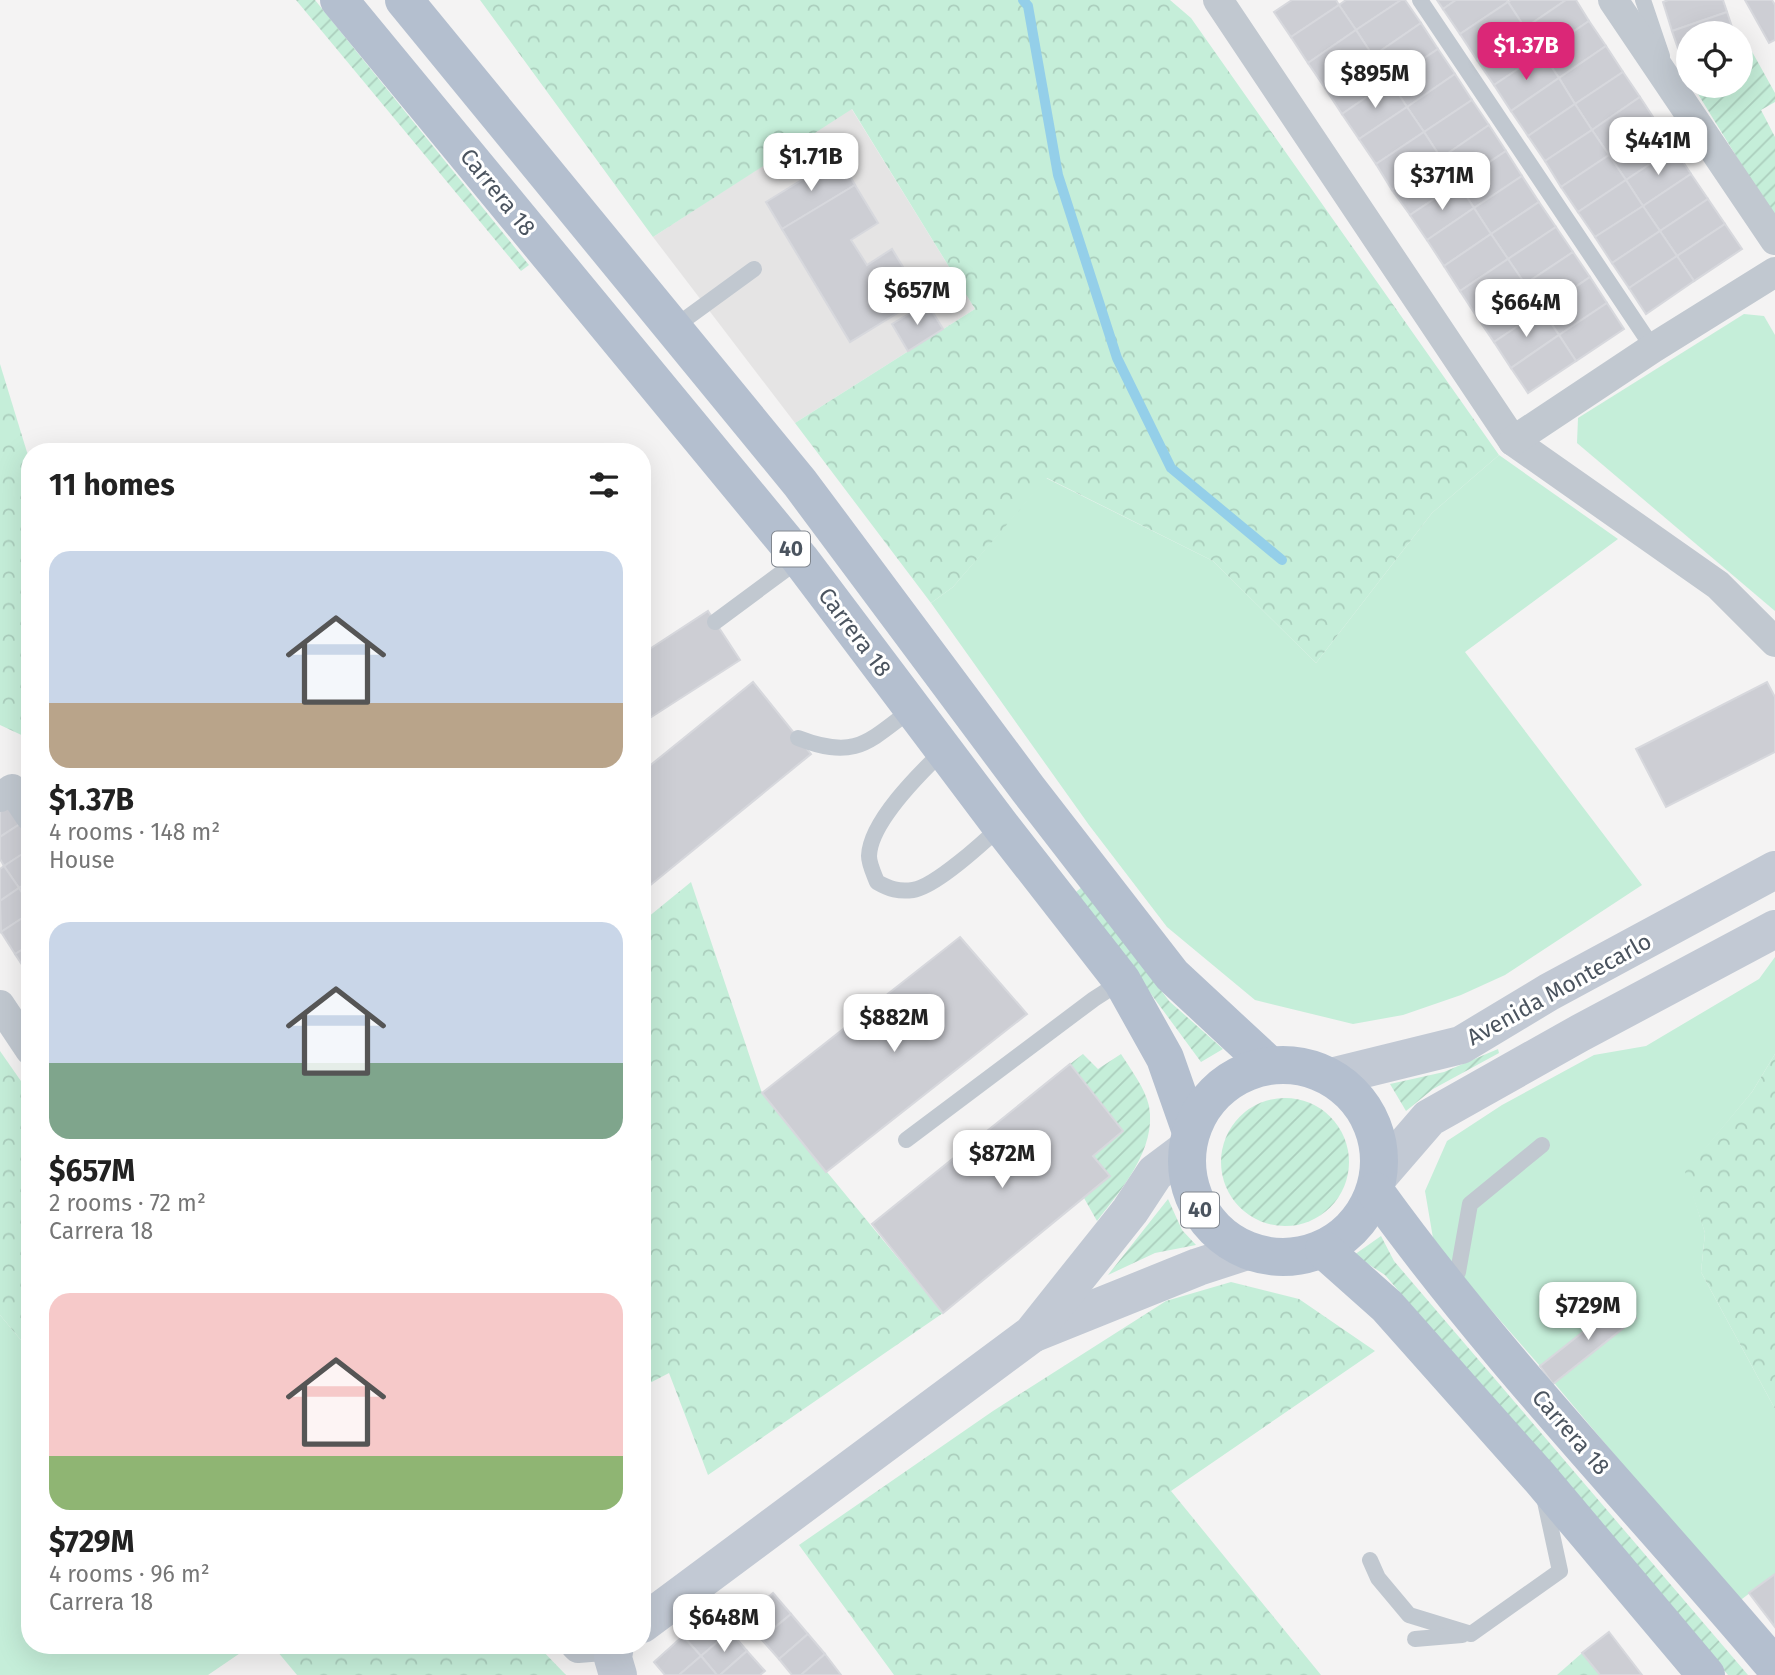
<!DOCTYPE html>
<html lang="en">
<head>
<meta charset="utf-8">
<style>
	:root { --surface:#fff; --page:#f6f6f6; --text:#222; --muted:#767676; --accent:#db2777 }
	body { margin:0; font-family:"Fira Sans",sans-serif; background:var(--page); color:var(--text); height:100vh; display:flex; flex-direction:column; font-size:26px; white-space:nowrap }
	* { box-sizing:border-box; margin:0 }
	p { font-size:23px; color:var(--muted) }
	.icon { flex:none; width:38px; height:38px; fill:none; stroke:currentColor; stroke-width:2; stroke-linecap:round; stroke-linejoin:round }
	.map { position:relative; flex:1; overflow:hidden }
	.drawer { position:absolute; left:21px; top:443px; width:630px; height:1211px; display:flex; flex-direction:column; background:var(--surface); border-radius:28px; box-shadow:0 7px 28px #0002 }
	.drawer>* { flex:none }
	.fabs { position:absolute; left:1676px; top:21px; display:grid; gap:14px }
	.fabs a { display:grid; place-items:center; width:77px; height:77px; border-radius:50%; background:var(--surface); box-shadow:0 7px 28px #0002; font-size:35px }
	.price { position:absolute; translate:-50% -60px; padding:0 16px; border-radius:14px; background:#fff; color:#222; font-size:23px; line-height:46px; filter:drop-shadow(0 2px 4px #0008) }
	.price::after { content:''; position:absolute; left:50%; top:42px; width:21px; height:16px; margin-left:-10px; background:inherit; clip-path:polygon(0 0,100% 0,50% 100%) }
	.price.current { background:var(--accent); color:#fff }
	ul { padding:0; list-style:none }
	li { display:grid; align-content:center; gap:14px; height:371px; padding:0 28px }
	li span { display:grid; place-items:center; height:217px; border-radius:21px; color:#555 }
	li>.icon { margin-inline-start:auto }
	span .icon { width:126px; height:126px; fill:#fffc; stroke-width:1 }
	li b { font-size:30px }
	h2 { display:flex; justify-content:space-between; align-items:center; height:84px; padding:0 28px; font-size:30px }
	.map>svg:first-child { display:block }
	.education { fill:#e5e4e4 }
	.green { fill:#c5eed9 }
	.forest { fill:url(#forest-crowns) }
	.garden { fill:url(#garden-furrows) }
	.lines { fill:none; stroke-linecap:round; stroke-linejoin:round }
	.stream { stroke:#94cfe9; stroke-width:10 }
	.building { fill:#cdced4; stroke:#d7d8dd; stroke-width:2 }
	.lane { stroke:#c1c8d0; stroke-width:16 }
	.street { stroke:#c1c8d0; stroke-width:30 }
	.secondary { stroke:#c2c9d4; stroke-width:38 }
	.primary { stroke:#b4bfcf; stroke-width:38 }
	.labels { text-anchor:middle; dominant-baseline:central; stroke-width:6; stroke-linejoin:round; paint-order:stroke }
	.shield { fill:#fff; stroke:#81878f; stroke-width:2 }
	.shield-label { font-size:21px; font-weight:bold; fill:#4b545f }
	.street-label { font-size:23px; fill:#4b545f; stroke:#fff }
</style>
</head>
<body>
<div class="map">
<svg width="1775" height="1675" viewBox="0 0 1775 1675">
	<defs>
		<pattern id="forest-crowns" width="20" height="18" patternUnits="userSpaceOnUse" patternTransform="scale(1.75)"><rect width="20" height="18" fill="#c5eed9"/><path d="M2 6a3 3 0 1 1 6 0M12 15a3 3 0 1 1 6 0" fill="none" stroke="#abcebd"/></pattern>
		<pattern id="garden-furrows" width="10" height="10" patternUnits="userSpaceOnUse" patternTransform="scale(1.75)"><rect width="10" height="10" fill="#c5eed9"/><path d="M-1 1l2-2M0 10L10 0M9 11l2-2" fill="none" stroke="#abcebd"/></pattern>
	</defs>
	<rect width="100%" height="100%" fill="#f4f3f3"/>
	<!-- education -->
	<polygon class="education" points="851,108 975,309 795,423 653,237"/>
	<!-- green -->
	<g class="green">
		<polygon points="1744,314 1764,316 1775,335 1775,611 1577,443 1578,418"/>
		<polygon points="1499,455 1618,539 1465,652 1642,885 1505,975 1461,995 1403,1015 1353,1024 1255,1000 1167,927 1089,825 931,603 953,587 1046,478 1213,561 1316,663 1432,513"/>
		<polygon points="1775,957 1775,1054 1752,1092 1686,1172 1705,1233 1701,1272 1775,1409 1775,1574 1738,1602 1540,1366 1458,1272 1433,1238 1425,1191 1447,1141 1502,1105 1594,1055 1646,1046 1759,979"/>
		<polygon points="0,1315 30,1351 30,1645 252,1645 208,1675 0,1675"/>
	</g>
	<!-- forest -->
	<g class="forest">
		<polygon points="480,0 1170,0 1191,18 1499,455 1432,513 1316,663 1213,561 1047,478 953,587 931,603 795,423 975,309 852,109 653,237"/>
		<polygon points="0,364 30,462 30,739 0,725"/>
		<polygon points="691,882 762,1093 943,1313 708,1475 669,1373 642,1387 642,922"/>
		<polygon points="0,1051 30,1094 30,1351 0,1315"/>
		<polygon points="1775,1054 1775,1409 1701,1272 1705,1233 1685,1172 1752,1092"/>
		<polygon points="1231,1282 1299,1299 1375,1351 1171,1491 1321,1675 894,1675 799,1545 993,1411 1166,1301"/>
		<polygon points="272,1645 537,1645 566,1675 297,1675"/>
		<polygon points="1582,1653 1600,1675 1557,1675"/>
	</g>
	<!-- garden -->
	<g class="garden">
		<polygon points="296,0 315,0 529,265 521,271"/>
		<polygon points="1745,39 1775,93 1775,102 1761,110 1775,137 1775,219 1693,86 1741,86 1741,40"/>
		<polygon points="1083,886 1169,1001 1223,1049 1201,1062 1076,892"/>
		<polygon points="1498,1049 1499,1053 1433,1089 1406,1111 1390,1084 1444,1072"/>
		<path d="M1083 1054 1098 1069 1121 1054C1131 1070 1145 1088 1149 1106 1157 1149 1121 1190 1097 1221L1084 1198 1110 1176 1093 1156 1123 1131 1070 1064Z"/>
		<circle cx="1285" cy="1162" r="64"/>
		<polygon points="1168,1199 1182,1230 1196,1245 1155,1253 1108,1275"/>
		<polygon points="1381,1236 1394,1261 1748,1675 1728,1675 1385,1275 1354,1255"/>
	</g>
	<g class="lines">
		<!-- stream -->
		<polyline class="stream" points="1023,0 1028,6 1058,175 1117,358 1171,468 1282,560"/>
	</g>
	<!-- building -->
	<g class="building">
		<polygon points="1292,0 1336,0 1339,5 1291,37 1274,12"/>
		<polygon points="1346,0 1401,0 1356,30 1339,5"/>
		<polygon points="1401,0 1405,0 1421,23 1373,56 1356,30"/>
		<polygon points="1437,0 1456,0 1443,9"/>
		<polygon points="1456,0 1506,0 1508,2 1460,34 1443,9"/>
		<polygon points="1511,0 1566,0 1525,28 1508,2"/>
		<polygon points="1566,0 1576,0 1589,21 1542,53 1525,28"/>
		<polygon points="1668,0 1723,0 1727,12 1672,31 1663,2"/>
		<polygon points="1745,0 1772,0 1775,5 1775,40 1769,43"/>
		<polygon points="1508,2 1525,28 1477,60 1460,34"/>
		<polygon points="1339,5 1356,30 1308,63 1291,37"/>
		<polygon points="1727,12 1734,33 1689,33 1689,57 1682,60 1672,31"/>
		<polygon points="1589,21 1606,46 1559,78 1542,53"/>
		<polygon points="1421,23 1438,49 1390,81 1373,56"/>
		<polygon points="1525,28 1542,53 1494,85 1477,60"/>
		<polygon points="1356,30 1373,56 1325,88 1308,63"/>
		<polygon points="1606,46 1623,72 1575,104 1559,78"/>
		<polygon points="1438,49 1455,74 1407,107 1390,81"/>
		<polygon points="1542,53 1559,78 1511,111 1494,85"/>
		<polygon points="1373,56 1390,81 1342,114 1325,88"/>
		<polygon points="1623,72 1640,97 1592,130 1575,104"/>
		<polygon points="1455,74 1472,100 1424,132 1407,107"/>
		<polygon points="1559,78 1575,104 1528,136 1511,111"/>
		<polygon points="1390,81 1407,107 1359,139 1342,114"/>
		<polygon points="1640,97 1657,123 1609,155 1592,130"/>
		<polygon points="1472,100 1489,125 1441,158 1424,132"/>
		<polygon points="1575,104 1592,130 1545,161 1528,136"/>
		<polygon points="1407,107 1424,132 1376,164 1359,139"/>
		<polygon points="1657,123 1674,148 1626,180 1609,155"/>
		<polygon points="1489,125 1506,151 1458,183 1441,158"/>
		<polygon points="1592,130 1609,155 1561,187 1545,161"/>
		<polygon points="1424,132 1441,158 1392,190 1376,164"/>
		<polygon points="1674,148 1691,174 1643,206 1626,180"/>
		<polygon points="1506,151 1522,176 1474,208 1458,183"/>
		<polygon points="1609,155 1626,180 1578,212 1561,187"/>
		<polygon points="839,157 855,185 782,229 766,202"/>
		<polygon points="1441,158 1458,183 1410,215 1392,190"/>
		<polygon points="1691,174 1708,199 1660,231 1643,206"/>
		<polygon points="1522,176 1539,202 1491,234 1474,208"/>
		<polygon points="1626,180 1643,206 1595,237 1578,212"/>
		<polygon points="1458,183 1474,208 1427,240 1410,215"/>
		<polygon points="855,185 878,223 851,240 867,265 892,249 922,298 850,342 782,229"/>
		<polygon points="1708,199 1725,224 1677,256 1660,231"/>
		<polygon points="1539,202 1556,227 1508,259 1491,234"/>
		<polygon points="1643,206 1660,231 1612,263 1595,237"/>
		<polygon points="1474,208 1491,234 1444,266 1427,240"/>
		<polygon points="1725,224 1742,249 1694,281 1677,256"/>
		<polygon points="1556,227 1573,252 1525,284 1508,259"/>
		<polygon points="1660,231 1677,256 1629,288 1612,263"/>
		<polygon points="1491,234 1508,259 1460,291 1444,266"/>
		<polygon points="1573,252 1590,277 1542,310 1525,284"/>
		<polygon points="1677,256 1694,281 1646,314 1629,288"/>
		<polygon points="1508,259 1525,284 1477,317 1460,291"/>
		<polygon points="1590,277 1607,303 1559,335 1542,310"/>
		<polygon points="1525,284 1542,310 1494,342 1477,317"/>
		<polygon points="927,303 943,329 908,351 892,324"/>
		<polygon points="1607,303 1624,329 1576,361 1559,335"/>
		<polygon points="1542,310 1559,335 1511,368 1494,342"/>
		<polygon points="1559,335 1576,361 1528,393 1511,368"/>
		<polygon points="708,611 740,660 642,723 642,654"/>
		<polygon points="753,682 811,754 642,892 642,772"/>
		<polygon points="1767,682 1775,697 1775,752 1666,807 1636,749"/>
		<polygon points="8,799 23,822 0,837 0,805"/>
		<polygon points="23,822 30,833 30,849 4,866 0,859 0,837"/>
		<polygon points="30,849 30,881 19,888 4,866"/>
		<polygon points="4,866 19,888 0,901 0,869"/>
		<polygon points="30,881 30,905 19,888"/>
		<polygon points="19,888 30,905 30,913 1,932 0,901"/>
		<polygon points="30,913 30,945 15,954 1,932"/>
		<polygon points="960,937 1027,1014 826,1172 762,1093"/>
		<polygon points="30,945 30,977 15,954"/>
		<polygon points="1070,1064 1123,1131 1093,1156 1110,1176 943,1313 872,1224"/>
		<polygon points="1622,1301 1636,1318 1553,1384 1540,1366"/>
		<polygon points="1775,1574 1775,1627 1749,1593"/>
		<polygon points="773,1593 791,1614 761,1639 744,1619"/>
		<polygon points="713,1611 730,1631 701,1656 683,1636"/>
		<polygon points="791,1614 808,1634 779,1659 761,1639"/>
		<polygon points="730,1631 747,1651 720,1675 717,1675 701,1656"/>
		<polygon points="1609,1632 1642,1675 1600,1675 1582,1653"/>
		<polygon points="808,1634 825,1654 801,1675 792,1675 779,1659"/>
		<polygon points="683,1636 701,1656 679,1675 665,1675 654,1662"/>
		<polygon points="747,1651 765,1671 760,1675 720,1675"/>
		<polygon points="825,1654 841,1675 801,1675"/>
		<polygon points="701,1656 717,1675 679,1675"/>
	</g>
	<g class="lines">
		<!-- lane -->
		<g class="lane">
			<polyline points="1420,0 1653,348"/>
			<polyline points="1643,0 1662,56"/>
			<polyline points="673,328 754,269"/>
			<polyline points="715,622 800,559"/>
			<path d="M798 738C855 760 867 743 912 709"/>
			<path d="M944 750C920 773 870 822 869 856 869 864 874 874 877 882 889 889 899 892 913 890 935 887 984 842 1001 826"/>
			<polyline points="906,1140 1094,999 1122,981"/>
			<polyline points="1446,1283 1458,1272 1470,1204 1542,1145"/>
			<polyline points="1370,1560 1378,1578 1409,1615 1471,1634 1560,1571 1544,1497"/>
			<polyline points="1415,1639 1462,1635"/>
		</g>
		<!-- street -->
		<g class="street">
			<polyline points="1218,0 1513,441 1718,585 1775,642"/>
			<polyline points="1613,0 1775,240"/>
			<polyline points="1513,441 1653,348 1775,272"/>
			<polyline points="0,797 12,789 30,816"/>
			<polyline points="0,1005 30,1050"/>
			<polyline points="575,1645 578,1648 615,1645"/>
		</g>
		<!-- secondary -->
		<g class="secondary">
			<polyline points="1331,1077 1461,1045 1549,992 1775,870"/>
			<polyline points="1378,1177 1429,1118 1580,1033 1775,929"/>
			<polyline points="1034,1333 1198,1267 1247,1251"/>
			<polyline points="642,1624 1032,1334 1130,1211 1155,1173 1187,1149"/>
			<polyline points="615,1645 613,1658 618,1675"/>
		</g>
		<!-- primary -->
		<g class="primary">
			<polyline points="339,0 800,559 1001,826 1122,981 1165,1058 1191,1132"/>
			<polyline points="404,0 800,483 1028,789 1172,975 1269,1065"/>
			<circle cx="1283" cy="1161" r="96"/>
			<path d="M1375 1191C1496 1359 1642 1509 1775 1667"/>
			<polyline points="1324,1250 1387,1306 1540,1478 1706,1675"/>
		</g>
	</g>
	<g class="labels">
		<!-- shield labels -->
		<g class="shield">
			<rect x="772" y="531.5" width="38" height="35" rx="5"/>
			<rect x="1181" y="1192.5" width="38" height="35" rx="5"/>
		</g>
		<g class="shield-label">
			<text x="791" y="549">40</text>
			<text x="1200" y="1210">40</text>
		</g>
		<!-- street labels -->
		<g class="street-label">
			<text transform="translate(498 192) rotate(51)">Carrera 18</text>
			<text transform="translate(855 632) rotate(53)">Carrera 18</text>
			<text transform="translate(1559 989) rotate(-29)">Avenida Montecarlo</text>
			<text transform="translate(1571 1432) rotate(49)">Carrera 18</text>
		</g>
	</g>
</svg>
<div class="fabs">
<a><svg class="icon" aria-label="locate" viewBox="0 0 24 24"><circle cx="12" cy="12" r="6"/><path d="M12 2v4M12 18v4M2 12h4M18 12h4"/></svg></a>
</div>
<b class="price current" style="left:1526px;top:82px">$1.37B</b>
<b class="price" style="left:1375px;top:110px">$895M</b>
<b class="price" style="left:1658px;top:177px">$441M</b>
<b class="price" style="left:811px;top:193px">$1.71B</b>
<b class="price" style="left:1442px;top:212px">$371M</b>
<b class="price" style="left:917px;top:327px">$657M</b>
<b class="price" style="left:1526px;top:339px">$664M</b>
<b class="price" style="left:894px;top:1054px">$882M</b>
<b class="price" style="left:1002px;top:1190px">$872M</b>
<b class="price" style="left:1588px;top:1342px">$729M</b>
<b class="price" style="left:724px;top:1654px">$648M</b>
<section class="drawer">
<h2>11 homes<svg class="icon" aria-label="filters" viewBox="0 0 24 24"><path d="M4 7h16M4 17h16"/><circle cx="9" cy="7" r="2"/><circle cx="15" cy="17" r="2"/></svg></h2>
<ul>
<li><span style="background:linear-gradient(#c9d6e8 70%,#b9a48a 0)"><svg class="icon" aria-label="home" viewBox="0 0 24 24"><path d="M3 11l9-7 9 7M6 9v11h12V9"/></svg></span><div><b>$1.37B</b><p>4 rooms · 148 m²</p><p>House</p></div></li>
<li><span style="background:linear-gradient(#c9d6e8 65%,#7fa58c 0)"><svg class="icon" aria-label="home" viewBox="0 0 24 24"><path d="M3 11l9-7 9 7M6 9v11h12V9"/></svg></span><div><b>$657M</b><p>2 rooms · 72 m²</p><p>Carrera 18</p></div></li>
<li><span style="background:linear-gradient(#f6c9c9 75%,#8fb573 0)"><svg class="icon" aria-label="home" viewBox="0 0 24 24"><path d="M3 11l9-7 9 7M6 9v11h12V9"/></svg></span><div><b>$729M</b><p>4 rooms · 96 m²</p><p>Carrera 18</p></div></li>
</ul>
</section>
</div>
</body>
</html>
